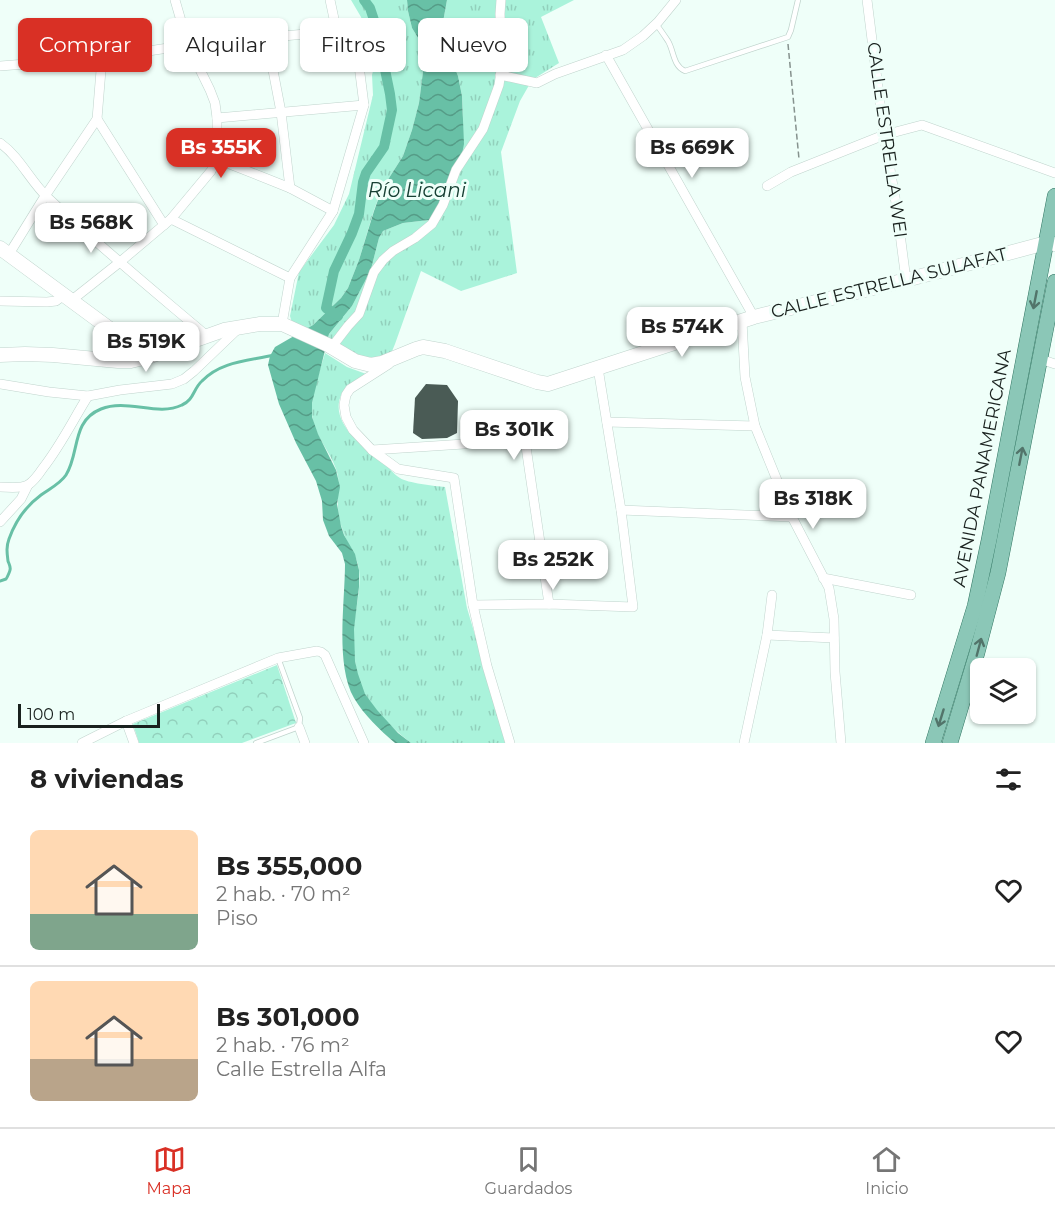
<!DOCTYPE html>
<html lang="es">
<head>
<meta charset="utf-8">
<style>
	:root { --surface:#fff; --page:#f2f2f2; --text:#222; --muted:#767676; --line:#e0e0e0; --accent:#d93025 }
	body { margin:0; font-family:Montserrat,sans-serif; background:var(--page); color:var(--text); height:100vh; display:flex; flex-direction:column; font-size:22px; white-space:nowrap }
	* { box-sizing:border-box; margin:0 }
	p { font-size:20px; color:var(--muted) }
	.icon { flex:none; width:33px; height:33px; fill:none; stroke:currentColor; stroke-width:2; stroke-linecap:round; stroke-linejoin:round }
	.map { position:relative; height:743px; overflow:hidden }
	.details { display:flex; flex-direction:column; background:var(--surface); flex:1 }
	.details>* { flex:none }
	.banner { position:absolute; left:18px; top:18px; width:600px; height:54px; display:flex; gap:12px }
	.controls { position:absolute; left:970px; top:658px; display:grid; gap:12px }
	.controls a { display:grid; place-items:center; width:66px; height:66px; border-radius:9px; background:var(--surface); box-shadow:0 2px 4px #0004; font-size:30px }
	.scale { position:absolute; left:18px; bottom:15px; width:142px; box-sizing:border-box; padding-left:6px; border:3px solid #19211e; border-top:0; font-size:16px; line-height:21px; white-space:nowrap; color:#19211e; -webkit-text-stroke:4px #effff9; paint-order:stroke }
	.price { position:absolute; translate:-50% -51px; padding:0 14px; border-radius:12px; background:#fff; color:#222; font-size:20px; line-height:39px; filter:drop-shadow(0 2px 3px #0008) }
	.price::after { content:''; position:absolute; left:50%; top:36px; width:18px; height:14px; margin-left:-9px; background:inherit; clip-path:polygon(0 0,100% 0,50% 100%) }
	.price.active { background:var(--accent); color:#fff }
	ul { padding:0; list-style:none }
	li { display:flex; align-items:center; gap:18px; height:150px; padding:0 30px }
	li+li { border-top:2px solid var(--line) }
	li span { display:grid; place-items:center; flex:none; width:168px; height:120px; border-radius:9px; color:#555 }
	li>.icon { margin-inline-start:auto }
	span .icon { width:72px; height:72px; fill:#fffc; stroke-width:1 }
	li b { font-size:26px }
	h2 { display:flex; justify-content:space-between; align-items:center; height:72px; padding:0 30px; font-size:26px }
	.chip { padding:0 21px; border-radius:9px; background:var(--surface); box-shadow:0 2px 4px #0004; font-size:21px; line-height:54px }
	.chip.active { background:var(--accent); color:#fff }
	.tab-bar { display:flex; justify-content:space-around; align-items:center; height:84px; border-top:2px solid var(--line); background:var(--surface); font-size:16px; color:var(--muted) }
	.tab-bar a { display:grid; justify-items:center; gap:3px }
	.tab-bar .active { color:var(--accent) }
	.map>svg:first-child { display:block }
	.grass { fill:url(#grass-tufts) }
	.forest { fill:url(#forest-crowns) }
	.water { fill:url(#water-waves) }
	.lines { fill:none; stroke-linecap:round; stroke-linejoin:round }
	.stream { stroke:#68c0a6; stroke-width:3 }
	.canal { stroke:#68c0a6; stroke-width:10 }
	.building { fill:#4a5b55 }
	.lane-casing { stroke:#c0d4cd; stroke-width:6 }
	.street-casing { stroke:#c0d4cd; stroke-width:10 }
	.secondary-casing { stroke:#c0d4cd; stroke-width:15 }
	.primary-casing { stroke:#317562; stroke-width:16 }
	.path { stroke:#86928e; stroke-width:1.5; stroke-dasharray:6 3; stroke-linecap:butt }
	.lane { stroke:#fff; stroke-width:4.5 }
	.street { stroke:#fff; stroke-width:9 }
	.secondary { stroke:#fff; stroke-width:14 }
	.primary { stroke:#8bc7b7; stroke-width:15 }
	.oneway { stroke:#52746a }
	.labels { text-anchor:middle; dominant-baseline:central; stroke-width:6; stroke-linejoin:round; paint-order:stroke }
	.street-label { font-size:18px; fill:#19211e; stroke:#effff9 }
	.water-label { font-size:20px; font-style:italic; fill:#174034; stroke:#effff9 }
</style>
</head>
<body>
<div class="map">
<svg width="1055" height="743" viewBox="0 0 1055 743">
	<defs>
		<pattern id="grass-tufts" width="24" height="20" patternUnits="userSpaceOnUse" patternTransform="scale(1.5)"><rect width="24" height="20" fill="#aaf3db"/><path d="M3 7l-1-3M5 7V3M7 7l1-3M15 17l-1-3M17 17v-4M19 17l1-3" fill="none" stroke="#92d0bc"/></pattern>
		<pattern id="forest-crowns" width="20" height="18" patternUnits="userSpaceOnUse" patternTransform="scale(1.5)"><rect width="20" height="18" fill="#aaf3db"/><path d="M2 6a3 3 0 1 1 6 0M12 15a3 3 0 1 1 6 0" fill="none" stroke="#92d0bc"/></pattern>
		<pattern id="water-waves" width="16" height="10" patternUnits="userSpaceOnUse" patternTransform="scale(1.5)"><rect width="16" height="10" fill="#68c0a6"/><path d="M0 5q4-4 8 0t8 0" fill="none" stroke="#559c87"/></pattern>
	</defs>
	<rect width="100%" height="100%" fill="#effff9"/>
	<!-- grass -->
	<g class="grass">
		<polygon points="351,0 407,0 408,11 412,28 423,46 424,64 419,103 412,130 403,156 382,189 374,210 359,260 348,288 341,298 313,325 307,329 292,323 290,316 299,272 334,225 349,194 373,95 372,75 376,59 361,17"/>
		<polygon points="447,0 574,0 541,17 559,63 532,80 520,101 501,152 517,273 461,291 421,271 395,344 388,361 360,358 328,340 329,334 352,306 371,269 379,238 383,231 403,223 429,220 463,116 462,96 458,76 450,56 443,22"/>
		<path d="M325 353 347 367 369 375C361 379 347 384 342 393 328 421 361 445 380 459 387 465 393 474 400 478 407 483 435 486 445 487L467 608 507 743H411C396 731 372 710 364 693 355 673 352 647 354 625 356 607 361 588 359 570 357 553 346 544 342 528 339 521 338 513 338 506 337 493 341 483 336 469 330 451 314 435 312 415 310 397 320 371 325 353Z"/>
	</g>
	<!-- forest -->
	<polygon class="forest" points="277,665 296,723 242,743 139,743 133,724"/>
	<!-- water -->
	<path class="water" d="M407 0H447L443 22 447 43 450 56 458 76 462 96 464 144 460 164 440 213 429 220 403 223 383 231 379 238 371 269 364 283 352 306 329 334 312 403V417L318 434 336 470 340 487 337 504 341 526 344 535 355 554 359 570V587L354 629 355 661 358 674 365 694 377 710 398 733 411 743H395C380 730 364 715 354 698 335 665 345 602 345 564L342 553 329 536 323 520 322 501 316 481 296 443 279 404 268 365 270 356 275 347 313 325 341 298 348 288 359 260 374 211 382 189 403 156 412 130 419 103 424 64 423 46 412 28 408 11Z"/>
	<g class="lines">
		<!-- stream -->
		<path class="stream" d="M0 581 6 579C7 578 10 571 10 570 11 567 9 564 8 561 7 553 6 547 9 539 15 522 26 506 41 495 49 489 60 484 66 475 80 453 71 421 101 409 127 398 157 417 182 405 194 400 193 389 202 381 221 361 249 361 274 355"/>
		<!-- canal -->
		<polyline class="canal" points="338,316 326,308 334,271 352,233 359,214 363,182 366,173 384,147 392,110 390,94 376,26 370,8 364,0"/>
	</g>
	<!-- building -->
	<polygon class="building" points="426,384 447,385 458,401 457,433 447,438 422,439 413,433 415,398"/>
	<g class="lines">
		<defs>
			<g id="lane">
				<path d="M656 24C660 29 664 35 668 41 674 51 673 66 685 71L788 37 791 30 798 0"/>
				<polyline points="256,743 299,727 300,718 278,658"/>
			</g>
			<g id="street">
				<polyline points="867,0 884,135 896,203 906,280"/>
				<polyline points="267,39 281,112 290,188"/>
				<polyline points="606,55 754,317"/>
				<polyline points="0,66 102,58 188,45 305,34 336,28"/>
				<polyline points="500,75 537,83 555,74 623,50 643,36 658,22 676,0"/>
				<polyline points="217,118 364,105"/>
				<polyline points="97,119 164,225"/>
				<path d="M0 143C20 157 30 181 48 198 99 246 154 291 207 336"/>
				<polyline points="217,159 290,188 333,211"/>
				<polyline points="767,186 791,172 884,135 922,125 1055,173"/>
				<polyline points="171,219 290,278"/>
				<polyline points="9,254 45,196 97,119 102,58"/>
				<polyline points="72,300 120,262 171,219 211,171 217,159 217,118 215,103 210,90 188,45 175,0"/>
				<polyline points="0,301 47,302 56,301 64,295"/>
				<polyline points="742,321 745,377 755,426 792,517 829,588 834,619 835,672 841,743"/>
				<polyline points="282,324 290,278 333,211 364,105 355,34 336,28 330,0"/>
				<polyline points="331,348 348,326 359,314 374,272 383,260 393,251 415,238 432,224 443,205 456,170 483,129 499,85 502,65 500,14 501,0"/>
				<polyline points="1040,359 1055,364"/>
				<polyline points="389,364 350,389 346,395 344,405 346,417 353,430 372,450 398,469 454,478 473,605 487,666 510,743"/>
				<polyline points="0,384 49,392 88,396 120,390 172,384 184,379 194,371 239,328"/>
				<polyline points="607,422 755,426"/>
				<polyline points="372,450 525,440 549,604"/>
				<path d="M0 487C9 487 20 489 28 485 34 481 39 474 43 468 61 445 73 420 88 396"/>
				<polyline points="621,510 792,517"/>
				<polyline points="0,522 21,499 28,485"/>
				<polyline points="823,578 911,595"/>
				<polyline points="473,605 549,604 633,607 621,510 598,368"/>
				<polyline points="767,635 834,638"/>
				<polyline points="126,721 134,743"/>
				<polyline points="299,727 305,743"/>
				<polyline points="82,743 126,721 278,658 317,651 321,652 325,655 364,743"/>
				<polyline points="744,743 767,635 772,595"/>
			</g>
			<g id="secondary">
				<polyline points="0,248 148,357"/>
				<polyline points="0,355 25,354 53,355 118,361 131,361 148,357 224,330 260,324 282,324 328,345 355,361 371,365 382,363 416,349 423,347 445,351 537,382 548,384 754,317 906,280 1046,243 1055,244"/>
			</g>
			<g id="primary">
				<polyline points="933,743 975,606 989,540 1055,196"/>
				<polyline points="950,743 977,653 998,573 1055,282"/>
			</g>
		</defs>
		<!-- lane casing -->
		<use href="#lane" class="lane-casing"/>
		<!-- street casing -->
		<use href="#street" class="street-casing"/>
		<!-- secondary casing -->
		<use href="#secondary" class="secondary-casing"/>
		<!-- primary casing -->
		<use href="#primary" class="primary-casing"/>
		<!-- path -->
		<polyline class="path" points="788,44 799,159"/>
		<!-- lane -->
		<use href="#lane" class="lane"/>
		<!-- street -->
		<use href="#street" class="street"/>
		<!-- secondary -->
		<use href="#secondary" class="secondary"/>
		<!-- primary -->
		<use href="#primary" class="primary"/>
	</g>
	<!-- one-way arrows -->
	<defs><path id="oneway-shaft" d="M-6 0H5M1.5-3L5.5 0L1.5 3" fill="none" stroke-width="1.6" stroke-linecap="round" stroke-linejoin="round" transform="scale(1.5)"/></defs>
	<g class="oneway">
		<use href="#oneway-shaft" transform="translate(1035 300) rotate(101)"/>
		<use href="#oneway-shaft" transform="translate(1021 456) rotate(-79)"/>
		<use href="#oneway-shaft" transform="translate(979 647) rotate(-75)"/>
		<use href="#oneway-shaft" transform="translate(941 718) rotate(107)"/>
	</g>
	<g class="labels">
		<!-- street labels -->
		<g class="street-label">
			<text transform="translate(887 140) rotate(82)">CALLE ESTRELLA WEI</text>
			<text transform="translate(889 283) rotate(-14)">CALLE ESTRELLA SULAFAT</text>
			<text transform="translate(982 468) rotate(-79)">AVENIDA PANAMERICANA</text>
		</g>
		<!-- water labels -->
		<g class="water-label">
			<text x="417" y="190">Río Licani</text>
		</g>
	</g>
</svg>
<div class="controls">
<a><svg class="icon" aria-label="layers" viewBox="0 0 24 24"><path d="M12 4l9 5-9 5-9-5zM3 14l9 5 9-5"/></svg></a>
</div>
<div class="scale">100 m</div>
<b class="price active" style="left:221px;top:179px">Bs 355K</b>
<b class="price" style="left:692px;top:179px">Bs 669K</b>
<b class="price" style="left:91px;top:254px">Bs 568K</b>
<b class="price" style="left:682px;top:358px">Bs 574K</b>
<b class="price" style="left:146px;top:373px">Bs 519K</b>
<b class="price" style="left:514px;top:461px">Bs 301K</b>
<b class="price" style="left:813px;top:530px">Bs 318K</b>
<b class="price" style="left:553px;top:591px">Bs 252K</b>
<div class="banner">
<a class="chip active">Comprar</a>
<a class="chip">Alquilar</a>
<a class="chip">Filtros</a>
<a class="chip">Nuevo</a>
</div>
</div>
<section class="details">
<h2>8 viviendas<svg class="icon" aria-label="filters" viewBox="0 0 24 24"><path d="M4 7h16M4 17h16"/><circle cx="9" cy="7" r="2"/><circle cx="15" cy="17" r="2"/></svg></h2>
<ul>
<li><span style="background:linear-gradient(#ffd9b3 70%,#7fa58c 0)"><svg class="icon" aria-label="home" viewBox="0 0 24 24"><path d="M3 11l9-7 9 7M6 9v11h12V9"/></svg></span><div><b>Bs 355,000</b><p>2 hab. · 70 m²</p><p>Piso</p></div><svg class="icon" aria-label="heart" viewBox="0 0 24 24"><path d="M12 20l-8-8c-3-5 5-10 8-4 3-6 11-1 8 4z"/></svg></li>
<li><span style="background:linear-gradient(#ffd9b3 65%,#b9a48a 0)"><svg class="icon" aria-label="home" viewBox="0 0 24 24"><path d="M3 11l9-7 9 7M6 9v11h12V9"/></svg></span><div><b>Bs 301,000</b><p>2 hab. · 76 m²</p><p>Calle Estrella Alfa</p></div><svg class="icon" aria-label="heart" viewBox="0 0 24 24"><path d="M12 20l-8-8c-3-5 5-10 8-4 3-6 11-1 8 4z"/></svg></li>
</ul>
</section>
<nav class="tab-bar">
<a class="active"><svg class="icon" aria-label="map" viewBox="0 0 24 24"><path d="M3 6l6-2 6 2 6-2v14l-6 2-6-2-6 2zM9 4v14M15 6v14"/></svg>Mapa</a>
<a><svg class="icon" aria-label="saved" viewBox="0 0 24 24"><path d="M7 4h10v16l-5-4-5 4z"/></svg>Guardados</a>
<a><svg class="icon" aria-label="home" viewBox="0 0 24 24"><path d="M3 11l9-7 9 7M6 9v11h12V9"/></svg>Inicio</a>
</nav>
</body>
</html>
